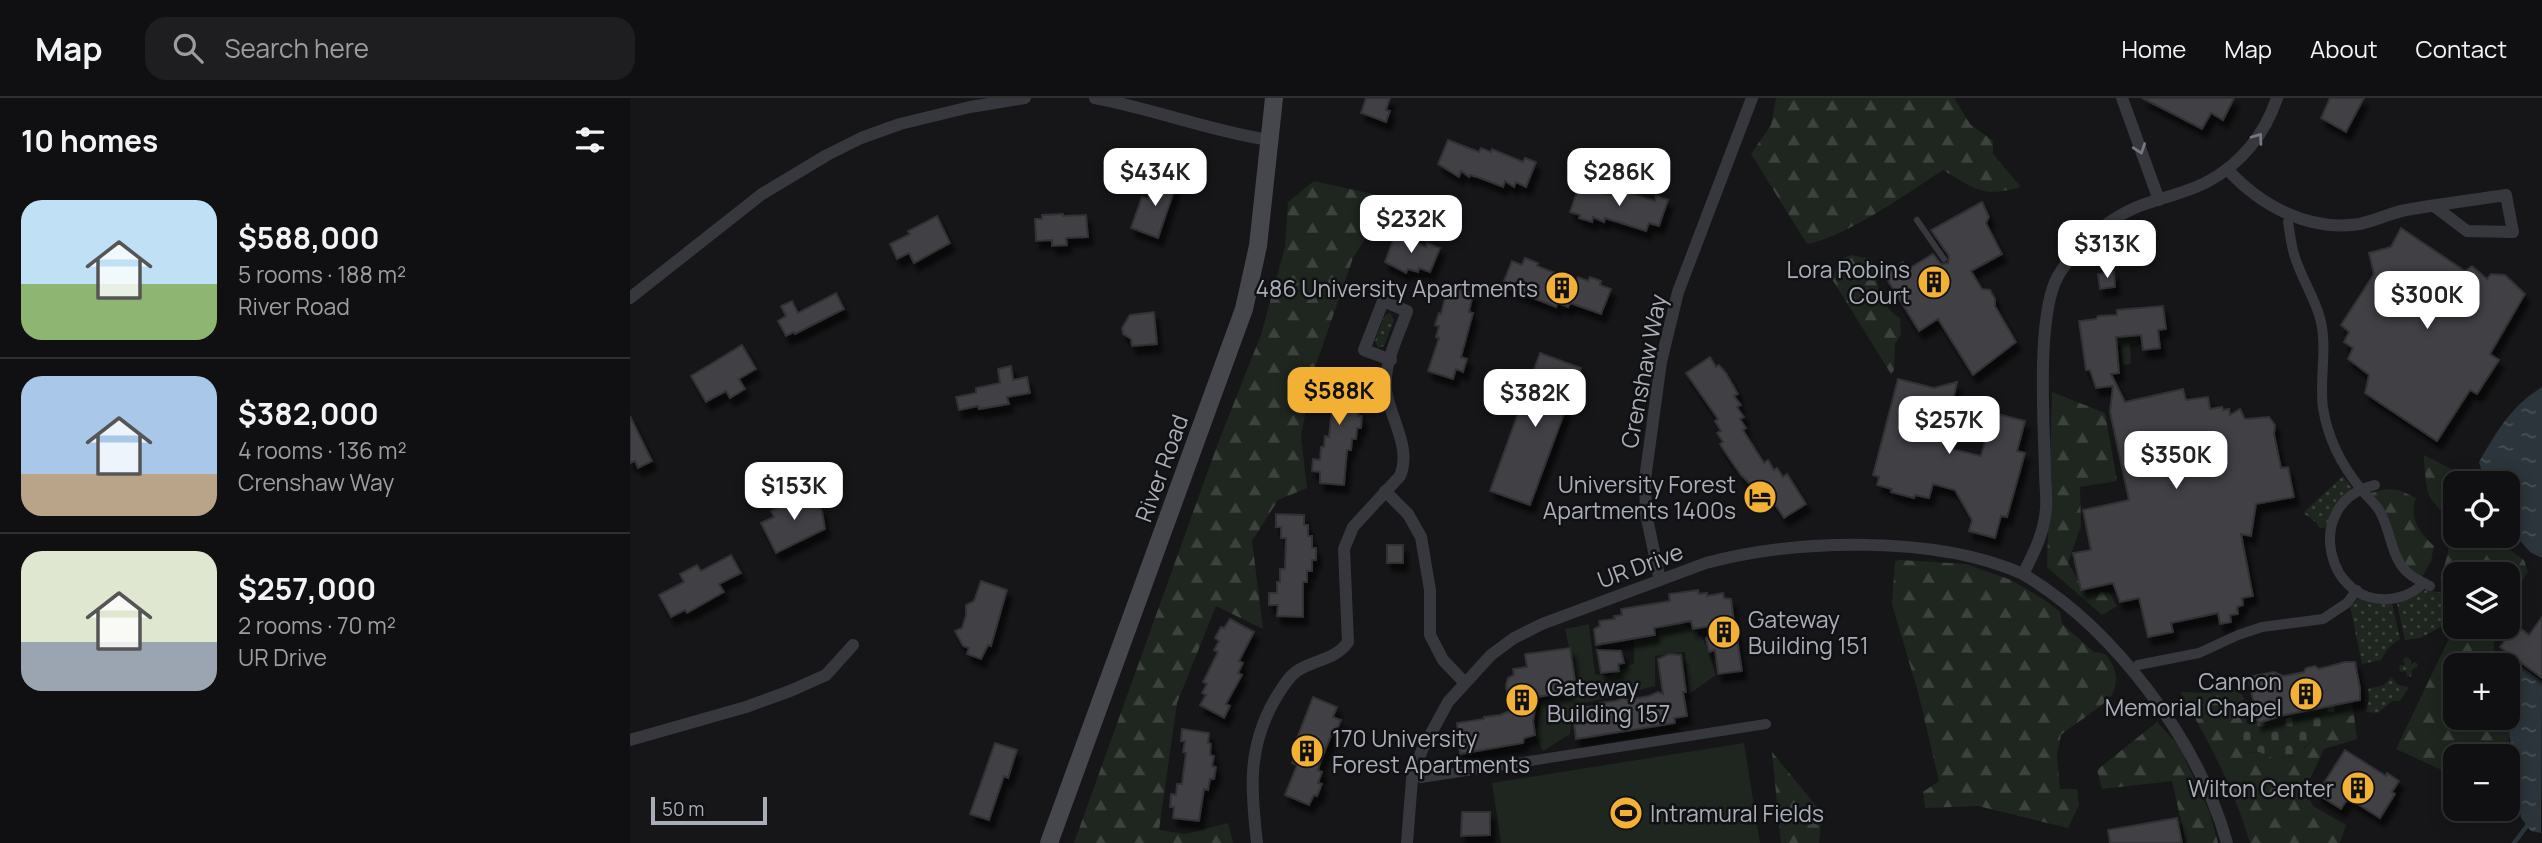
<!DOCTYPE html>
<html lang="en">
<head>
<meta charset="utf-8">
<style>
	:root { --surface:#101012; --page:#1e1e20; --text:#f1f3f6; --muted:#9c9d9f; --line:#303032; --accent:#f2b134 }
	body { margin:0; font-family:Manrope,sans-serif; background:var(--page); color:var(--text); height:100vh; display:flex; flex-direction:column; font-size:26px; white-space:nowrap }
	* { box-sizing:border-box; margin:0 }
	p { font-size:23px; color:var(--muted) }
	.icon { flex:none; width:38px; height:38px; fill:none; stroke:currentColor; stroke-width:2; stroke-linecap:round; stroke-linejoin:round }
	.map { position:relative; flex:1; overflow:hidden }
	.side { display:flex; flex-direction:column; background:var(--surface); width:630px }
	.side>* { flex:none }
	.fabs { position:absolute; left:1813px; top:373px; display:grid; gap:14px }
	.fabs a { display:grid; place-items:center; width:77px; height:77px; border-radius:14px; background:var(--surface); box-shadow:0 4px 18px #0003,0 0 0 2px var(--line); font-size:35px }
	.scale { position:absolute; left:21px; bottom:18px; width:116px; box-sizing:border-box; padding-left:7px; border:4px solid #a8adb8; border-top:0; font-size:19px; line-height:24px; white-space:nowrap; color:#a8adb8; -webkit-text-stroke:5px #111113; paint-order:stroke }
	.price { position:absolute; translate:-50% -60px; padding:0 16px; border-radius:14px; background:#fff; color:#222; font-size:23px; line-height:46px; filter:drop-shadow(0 2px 4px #0008) }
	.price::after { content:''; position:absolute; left:50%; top:42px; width:21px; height:16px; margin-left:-10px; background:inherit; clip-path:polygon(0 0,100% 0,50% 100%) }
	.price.on { background:var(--accent); color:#111 }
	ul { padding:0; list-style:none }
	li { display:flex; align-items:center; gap:21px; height:175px; padding:0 21px }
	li+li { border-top:2px solid var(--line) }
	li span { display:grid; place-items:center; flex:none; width:196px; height:140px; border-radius:21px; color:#555 }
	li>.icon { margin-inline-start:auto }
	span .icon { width:84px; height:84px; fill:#fffc; stroke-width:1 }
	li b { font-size:30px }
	h2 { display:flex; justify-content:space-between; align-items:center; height:84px; padding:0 21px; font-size:30px }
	header { display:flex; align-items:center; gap:42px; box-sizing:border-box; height:98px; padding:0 35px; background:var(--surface); border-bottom:2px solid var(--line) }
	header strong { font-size:33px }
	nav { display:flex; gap:38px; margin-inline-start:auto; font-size:24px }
	.search { width:490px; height:63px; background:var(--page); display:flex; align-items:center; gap:18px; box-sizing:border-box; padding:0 24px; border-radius:21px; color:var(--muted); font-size:26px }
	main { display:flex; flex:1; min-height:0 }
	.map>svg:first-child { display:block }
	.grass { fill:url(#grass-dots) }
	.forest { fill:url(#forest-firs) }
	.cemetery { fill:url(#cemetery-stones) }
	.green { fill:#1e261f }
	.water { fill:url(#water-ripples) }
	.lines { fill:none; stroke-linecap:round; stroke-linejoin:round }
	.stream { stroke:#2c353c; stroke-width:4.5 }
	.building { fill:#404145; stroke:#303034; stroke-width:2; filter:url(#shadow) }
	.service { stroke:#37383d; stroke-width:6 }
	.pedestrian { stroke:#37383d; stroke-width:10 }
	.minor { stroke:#37383d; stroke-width:12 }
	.secondary { stroke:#45474d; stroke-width:18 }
	.oneway { stroke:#757881 }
	.labels { text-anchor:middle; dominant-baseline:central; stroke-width:5; stroke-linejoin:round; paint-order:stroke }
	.poi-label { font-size:23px; fill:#a8adb8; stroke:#111113; text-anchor:end }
	.street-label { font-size:23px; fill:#a8adb8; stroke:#111113 }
</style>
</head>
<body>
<header>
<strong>Map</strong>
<div class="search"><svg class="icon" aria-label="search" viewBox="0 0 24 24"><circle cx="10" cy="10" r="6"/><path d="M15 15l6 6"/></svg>Search here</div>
<nav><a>Home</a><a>Map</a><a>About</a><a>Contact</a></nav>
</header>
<main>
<section class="side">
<h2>10 homes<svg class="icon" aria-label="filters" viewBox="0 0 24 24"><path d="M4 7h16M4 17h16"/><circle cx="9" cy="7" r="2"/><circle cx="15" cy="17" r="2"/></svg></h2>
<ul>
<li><span style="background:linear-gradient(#bfe0f5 60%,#8fb573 0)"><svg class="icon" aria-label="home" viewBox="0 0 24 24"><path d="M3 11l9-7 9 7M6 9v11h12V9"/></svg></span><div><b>$588,000</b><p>5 rooms · 188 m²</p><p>River Road</p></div></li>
<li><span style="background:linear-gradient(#a9c7e8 70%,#b9a48a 0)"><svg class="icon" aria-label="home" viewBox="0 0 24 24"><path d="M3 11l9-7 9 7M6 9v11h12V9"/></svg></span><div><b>$382,000</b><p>4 rooms · 136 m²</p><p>Crenshaw Way</p></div></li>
<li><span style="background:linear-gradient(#dfe7d0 65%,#9aa5b1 0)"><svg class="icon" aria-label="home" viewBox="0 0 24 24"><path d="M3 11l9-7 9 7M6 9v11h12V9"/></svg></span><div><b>$257,000</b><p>2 rooms · 70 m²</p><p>UR Drive</p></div></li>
</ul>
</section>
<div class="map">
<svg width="1912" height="745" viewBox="0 0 1912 745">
	<defs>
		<pattern id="grass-dots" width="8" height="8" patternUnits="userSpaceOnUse" patternTransform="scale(1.75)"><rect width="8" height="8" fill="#1e261f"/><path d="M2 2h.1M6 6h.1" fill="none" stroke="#3c433d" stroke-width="1.8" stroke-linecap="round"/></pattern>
		<pattern id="forest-firs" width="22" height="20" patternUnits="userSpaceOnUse" patternTransform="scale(1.75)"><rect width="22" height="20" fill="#1e261f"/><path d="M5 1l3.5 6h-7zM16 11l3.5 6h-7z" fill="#3c433d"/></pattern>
		<pattern id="cemetery-stones" width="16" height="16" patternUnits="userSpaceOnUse" patternTransform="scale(1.75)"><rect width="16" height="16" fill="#1e261f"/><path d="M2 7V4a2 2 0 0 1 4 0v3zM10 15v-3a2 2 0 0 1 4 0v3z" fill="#3c433d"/></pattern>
		<pattern id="water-ripples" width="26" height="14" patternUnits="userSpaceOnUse" patternTransform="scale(1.75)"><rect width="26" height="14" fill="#2c353c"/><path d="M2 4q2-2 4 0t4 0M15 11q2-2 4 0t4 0" fill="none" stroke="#485056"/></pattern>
		<filter id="shadow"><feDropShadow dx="4.5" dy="8" stdDeviation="2" flood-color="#0009"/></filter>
	</defs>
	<rect width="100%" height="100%" fill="#161618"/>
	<!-- grass -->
	<g class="grass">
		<polygon points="760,215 764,222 754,248 748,250 745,243 755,217"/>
		<polygon points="1713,378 1722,390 1707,404 1695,430 1688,429 1687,425 1673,415"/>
		<polygon points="1796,492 1818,496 1818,514 1811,529 1790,540 1775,542 1767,505 1780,501"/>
		<polygon points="1729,500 1747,505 1762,505 1770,541 1759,549 1751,562 1732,566 1720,508"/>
		<polygon points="1776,559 1780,561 1781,566 1786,564 1788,568 1782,572 1781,579 1777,578 1776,573 1771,574 1769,572 1770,567 1775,567 1773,562"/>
		<polygon points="1761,579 1768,587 1779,589 1770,603 1762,603 1748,615 1736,614 1739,600 1738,591 1754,587"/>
	</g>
	<!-- forest -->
	<g class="forest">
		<path d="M1146 0H1324L1340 26 1363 43V56L1391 89C1353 100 1345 91 1313 72 1278 95 1216 139 1177 146L1121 56 1141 27Z"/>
		<polygon points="684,83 761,100 723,160 682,278 671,339 677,390 648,402 622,443 633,531 586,508 547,605 529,732 555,736 598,725 603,745 444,745 588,345 631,237 655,149 658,104"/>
		<path d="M1222 157 1241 161C1248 184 1248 207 1270 220L1271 236 1265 246 1264 272 1261 276 1202 181 1210 161Z"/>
		<polygon points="1422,294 1475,315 1487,383 1450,389 1451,428 1438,465 1456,495 1479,494 1487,508 1472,517 1417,469"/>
		<path d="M1794 357 1831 376 1833 385H1825V438H1861L1894 462 1898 474 1878 505V476H1825V485L1810 481C1816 463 1822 446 1818 427 1814 412 1803 407 1798 395 1797 391 1793 361 1794 357Z"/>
		<path d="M1756 391 1769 392 1786 400C1778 419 1790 436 1804 448L1801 463 1792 479 1780 474 1773 464 1740 395Z"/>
		<path d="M1270 462 1336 466 1381 482 1415 502 1430 514 1432 526 1464 554 1475 556C1486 568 1490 583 1481 598 1474 608 1441 628 1431 637L1427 657 1430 691H1447L1449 707 1438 730 1348 708 1295 710 1293 694 1309 683 1288 594 1262 506 1265 463Z"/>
		<polygon points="1825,528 1864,529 1864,567 1825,567 1825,620 1875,620 1879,637 1877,658 1825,658 1825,678 1766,651"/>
		<path d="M1602 591 1613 597 1617 626 1608 627 1614 655 1629 654 1646 661 1662 658 1675 651 1681 642 1698 635 1714 618 1724 617 1727 641 1694 651 1675 692 1683 708 1716 727 1710 745H1620C1604 691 1579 643 1550 594L1580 595Z"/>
		<polygon points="1527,624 1549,648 1580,715 1588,745 1556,745 1542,683 1472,691 1467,672"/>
		<polygon points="1142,654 1192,715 1189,745 1151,745"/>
	</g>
	<!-- cemetery -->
	<polygon class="cemetery" points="1718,603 1722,605 1724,617 1714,618 1698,635 1681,642 1670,656 1646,661 1629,654 1613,655 1608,627 1628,625"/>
	<!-- green -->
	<g class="green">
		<polygon points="1507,237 1508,245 1500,246 1501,266 1493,267 1491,247 1482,247 1481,240"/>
		<path d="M1034 521C1075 530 1074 540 1086 577L1059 596 1055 554 1025 558V588L943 608 940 636 913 653 906 639 911 603 948 592 935 531 959 526 965 576 979 578 1004 565V542L1026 539Z"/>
		<polygon points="1114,645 1130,745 871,745 862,685"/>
	</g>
	<!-- water -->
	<g class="water">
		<path d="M1912 289V460L1900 454 1878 429V385H1855L1849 364C1867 333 1881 308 1912 289Z"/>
		<polygon points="1886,564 1912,583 1911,735 1901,733 1891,720 1877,620 1878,584"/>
	</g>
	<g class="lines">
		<!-- stream -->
		<polyline class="stream" points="1884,745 1900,724"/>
	</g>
	<!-- building -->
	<g class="building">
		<polygon points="736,0 760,0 756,12 760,13 756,24 731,15"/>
		<polygon points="1512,0 1604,0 1593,22 1581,15 1572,31"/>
		<polygon points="1700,0 1734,0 1716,34 1691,20"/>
		<polygon points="818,42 849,54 851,50 861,54 862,51 893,64 895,60 906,64 896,89 886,84 884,89 875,83 873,89 850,80 840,77 839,79 831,73 829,79 808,66"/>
		<polygon points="527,77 547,84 528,140 501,130 512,99 518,101"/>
		<polygon points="949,88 980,97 981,94 991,98 993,93 1025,103 1026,98 1038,102 1029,128 1019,125 1016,133 975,120 974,124 963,119 962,124 949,120 950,117 940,114"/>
		<polygon points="1352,104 1359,119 1356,125 1372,156 1341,173 1352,191 1360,192 1365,201 1365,208 1386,244 1343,277 1308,221 1289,233 1255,178 1273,164 1278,171 1303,156 1311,166 1318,165 1319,158 1301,132"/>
		<polygon points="433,116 433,118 456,117 458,139 436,140 437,147 422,148 422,142 406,143 405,121 412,121 412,117"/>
		<polygon points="307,118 320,145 284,165 279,155 267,161 260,146 280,136 278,133"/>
		<polygon points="1771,130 1835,173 1842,168 1857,181 1861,176 1875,177 1895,196 1860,256 1869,262 1847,296 1840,292 1807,343 1735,295 1739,277 1718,261 1723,250 1714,244 1719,234 1711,227 1744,176 1739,155 1761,149"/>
		<polygon points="765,137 796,149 797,145 810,150 800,174 789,170 788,174 778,171 776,175 755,164"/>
		<polygon points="895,160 908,165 907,168 946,183 948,179 958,183 960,179 971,183 970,187 981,191 971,216 940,205 938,209 928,205 926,209 872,188 882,163 892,167"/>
		<polygon points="1484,174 1485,189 1470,191 1468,176"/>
		<polygon points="818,188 843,196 839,214 843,215 831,259 837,261 833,274 826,271 823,281 798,273 809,240 806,239 809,228 805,227 809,215 811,216"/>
		<polygon points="206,195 214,211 165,236 164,234 156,238 148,223 156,218 151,208 162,203 168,215"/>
		<polygon points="1533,208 1536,231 1528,232 1530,250 1513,252 1511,237 1486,239 1489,275 1481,276 1495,304 1553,291 1556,302 1578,299 1580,311 1592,309 1593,312 1599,311 1600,317 1610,311 1615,321 1639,319 1645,327 1644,336 1651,370 1658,369 1664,399 1626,406 1621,438 1611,436 1623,498 1612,500 1613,507 1607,509 1608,516 1600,517 1601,524 1590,526 1588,515 1541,525 1543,534 1518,539 1509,500 1490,504 1483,485 1451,492 1443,455 1461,452 1453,412 1499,402 1480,314 1483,288 1466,290 1460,272 1456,272 1449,223 1466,221 1468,218 1487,217 1487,212"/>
		<polygon points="524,214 527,246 502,248 501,241 493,236 492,230 500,217"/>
		<polygon points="112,247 126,271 109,281 115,291 100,300 96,293 76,304 61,278"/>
		<polygon points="910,255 951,270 900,407 860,393"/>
		<polygon points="1080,259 1086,269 1089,267 1096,275 1108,296 1104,298 1111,307 1107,309 1114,319 1110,321 1116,330 1113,332 1134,365 1138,362 1144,372 1147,370 1153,379 1157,376 1176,406 1154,420 1142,402 1134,394 1132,395 1127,385 1122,388 1111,377 1097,357 1090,346 1093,344 1087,335 1091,333 1085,323 1088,321 1056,275"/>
		<polygon points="381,268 383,282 397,279 400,295 377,299 379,306 349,311 348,308 329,312 326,299 346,295 346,290 370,285 368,271"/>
		<polygon points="701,271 726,273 723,307 729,307 728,318 732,318 731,330 727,330 726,341 722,341 721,352 717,352 714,387 690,385 690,374 682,373 683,361 690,362 691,349 694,349 695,338 699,339 702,307 697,307 698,296 691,295 692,282 700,283"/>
		<polygon points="1268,281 1304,290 1327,284 1313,349 1351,358 1363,315 1395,323 1387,353 1395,355 1377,419 1371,418 1365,440 1339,433 1342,422 1325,392 1303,386 1299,400 1285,397 1284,400 1261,394 1262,391 1247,387 1249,379 1243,377"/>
		<polygon points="0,318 22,363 8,370 5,363 0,365"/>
		<polygon points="179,393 192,413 195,431 146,455 131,425 144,419 141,413"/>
		<polygon points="646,416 674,417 674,427 678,427 678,438 682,438 682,450 686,450 686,462 682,462 682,473 677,473 677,484 673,484 673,519 647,518 648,507 639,507 639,495 647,495 647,484 650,484 650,471 655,471 656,440 651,440 651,429 646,429"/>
		<rect x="757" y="447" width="16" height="18"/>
		<polygon points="101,457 111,475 89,486 94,494 57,515 55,512 41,519 29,497 54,484 50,476 67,467 71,473"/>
		<polygon points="351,483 377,492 361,548 358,547 351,561 337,556 339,550 333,548 325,533 332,530 336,517 336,507 344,503"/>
		<polygon points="1068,492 1069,496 1077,495 1077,498 1093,495 1094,500 1101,501 1104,524 1063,531 1061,523 1024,530 1025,537 966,547 964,531 970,528 969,523 985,521 984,518 992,517 991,511 1040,503 1039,496"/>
		<polygon points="1912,519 1912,580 1870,549 1886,527 1899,537"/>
		<polygon points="600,521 624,534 609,563 613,565 608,575 612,577 596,606 600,608 594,620 570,607 576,597 572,595 577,586 573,584 588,554 584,552 589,543 585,540 591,529 594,530"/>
		<polygon points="1105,527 1112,573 1088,576 1085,552 1079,554 1076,540"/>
		<polygon points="940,550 945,583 937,584 939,594 907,599 903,623 905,637 894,640 893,645 830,656 827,625 854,621 854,619 870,617 880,613 876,587 878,580 884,577 883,571 897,569 895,556"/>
		<polygon points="967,552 991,553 994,565 988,566 989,573 971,575"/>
		<polygon points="1039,556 1051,557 1056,594 1053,594 1057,618 1044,620 1045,625 946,641 942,610 970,608 970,605 986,603 994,599 997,602 1019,598 1028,594 1033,596 1028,561"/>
		<polygon points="1715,564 1725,564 1730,590 1730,602 1655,617 1628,625 1618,579 1644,574 1653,578 1674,574 1676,570 1685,568 1689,571"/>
		<polygon points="683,599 707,609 703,619 711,622 706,634 703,633 691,662 688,672 692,674 688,685 692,686 687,698 684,697 679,707 655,697 667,667 662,665 666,654 662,653"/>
		<polygon points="552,631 579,635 578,645 581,646 580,657 584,658 582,668 586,669 584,681 580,681 578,692 574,691 569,723 543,720 544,709 540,709 541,696 546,697 547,686 552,686 556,655 553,654 555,643 551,643"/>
		<polygon points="365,645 387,652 378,680 374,678 359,722 340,716"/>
		<polygon points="1715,652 1756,678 1757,675 1769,683 1762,694 1765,696 1750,720 1718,700 1711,711 1687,696"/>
		<polygon points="832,714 860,714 860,737 831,738"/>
		<polygon points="1547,720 1552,745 1480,745 1478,732"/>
	</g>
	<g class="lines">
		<!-- service -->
		<polyline class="service" points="1287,122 1314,161"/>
		<!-- pedestrian -->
		<g class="pedestrian">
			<path d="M1658 124C1660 135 1661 146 1664 156 1670 178 1684 198 1690 220 1698 250 1689 280 1693 310 1698 341 1712 368 1731 391 1737 399 1744 404 1749 412 1761 431 1760 458 1777 474 1783 480 1792 484 1800 488"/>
			<path d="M1745 387C1670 404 1697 514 1766 500 1777 498 1786 493 1794 485"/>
			<polyline points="1508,567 1569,555 1608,537 1632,529 1693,521 1717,505 1727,492"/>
			<polyline points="791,680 1136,626"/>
		</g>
		<!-- minor -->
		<g class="minor">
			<path d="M465 0C524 11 580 33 639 42"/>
			<polyline points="1492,0 1529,102"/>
			<path d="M1597 71C1630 107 1678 134 1729 126 1745 123 1760 115 1776 112 1809 106 1843 102 1876 97L1883 134 1837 133 1804 108"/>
			<polyline points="0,200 132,96 197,57 231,40 270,26 340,9 395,0"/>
			<polyline points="755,393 778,416 791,439 800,492 800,537 813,562 834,584"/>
			<polyline points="1030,482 1016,416 1015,381 1031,264 1048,194 1122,0"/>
			<polyline points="0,642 116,609 160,593 196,577 223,547"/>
			<path d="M627 745C621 693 617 651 644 603 650 593 658 579 667 573 685 561 704 563 718 544L714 451 723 429 770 378C782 350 760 320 756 292 753 266 769 237 777 213L753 203 734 252 761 262"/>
			<path d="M777 745 782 681 792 652 818 604 861 557 884 540 912 526 1076 465C1167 441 1306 437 1393 476"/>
			<path d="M1597 745C1569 644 1484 530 1393 476 1404 455 1414 435 1416 411 1417 399 1415 386 1415 374 1414 327 1406 217 1428 178 1445 149 1476 122 1507 109 1530 100 1556 95 1577 84 1611 66 1635 36 1647 0"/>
		</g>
		<!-- secondary -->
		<polyline class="secondary" points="419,745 614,211 628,148 644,0"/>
	</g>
	<!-- one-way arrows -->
	<defs><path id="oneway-chevron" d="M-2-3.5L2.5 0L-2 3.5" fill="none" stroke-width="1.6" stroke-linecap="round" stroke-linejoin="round" transform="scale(1.75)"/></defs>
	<g class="oneway">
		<use href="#oneway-chevron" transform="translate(1628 40) rotate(-54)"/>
		<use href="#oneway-chevron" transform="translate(1510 51) rotate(71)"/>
	</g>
	<!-- icons -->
	<defs>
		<symbol id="building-disc" viewBox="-11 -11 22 22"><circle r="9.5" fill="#f2b134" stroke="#111113"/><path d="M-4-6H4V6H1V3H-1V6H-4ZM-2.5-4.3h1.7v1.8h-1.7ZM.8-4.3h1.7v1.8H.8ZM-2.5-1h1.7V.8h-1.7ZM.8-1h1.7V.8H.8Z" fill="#111"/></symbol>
		<symbol id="hotel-disc" viewBox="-11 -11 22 22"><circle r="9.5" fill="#f2b134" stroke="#111113"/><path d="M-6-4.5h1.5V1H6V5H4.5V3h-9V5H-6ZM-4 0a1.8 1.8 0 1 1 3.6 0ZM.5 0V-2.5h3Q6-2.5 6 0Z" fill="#111"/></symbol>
		<symbol id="stadium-disc" viewBox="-11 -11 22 22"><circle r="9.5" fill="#f2b134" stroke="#111113"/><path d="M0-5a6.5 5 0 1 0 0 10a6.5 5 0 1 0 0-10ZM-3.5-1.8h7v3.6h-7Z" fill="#111"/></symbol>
	</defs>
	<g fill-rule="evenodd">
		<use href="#building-disc" x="1285" y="165" width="38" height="38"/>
		<use href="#building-disc" x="913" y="171" width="38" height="38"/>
		<use href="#hotel-disc" x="1111" y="380" width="38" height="38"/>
		<use href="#building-disc" x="1075" y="515" width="38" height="38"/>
		<use href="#building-disc" x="1657" y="577" width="38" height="38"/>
		<use href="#building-disc" x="873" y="583" width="38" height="38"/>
		<use href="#building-disc" x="658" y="634" width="38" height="38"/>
		<use href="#building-disc" x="1709" y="671" width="38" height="38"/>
		<use href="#stadium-disc" x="977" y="696" width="38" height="38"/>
	</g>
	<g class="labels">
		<!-- poi labels -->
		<g class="poi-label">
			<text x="1280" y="171">Lora Robins<tspan x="1280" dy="26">Court</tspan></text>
			<text x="908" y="190">486 University Apartments</text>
			<text x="1106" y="386">University Forest<tspan x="1106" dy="26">Apartments 1400s</tspan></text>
			<text x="1118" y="521" text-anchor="start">Gateway<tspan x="1118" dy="26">Building 151</tspan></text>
			<text x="1652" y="583">Cannon<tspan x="1652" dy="26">Memorial Chapel</tspan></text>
			<text x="917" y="589" text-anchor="start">Gateway<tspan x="917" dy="26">Building 157</tspan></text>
			<text x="702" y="640" text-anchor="start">170 University<tspan x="702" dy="26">Forest Apartments</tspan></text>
			<text x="1704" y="690">Wilton Center</text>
			<text x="1020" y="715" text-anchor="start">Intramural Fields</text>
		</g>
		<!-- street labels -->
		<g class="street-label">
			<text transform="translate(1013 273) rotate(-79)">Crenshaw Way</text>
			<text transform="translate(531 370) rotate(-70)">River Road</text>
			<text transform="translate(1010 467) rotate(-20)">UR Drive</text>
		</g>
	</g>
</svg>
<div class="fabs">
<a><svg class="icon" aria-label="locate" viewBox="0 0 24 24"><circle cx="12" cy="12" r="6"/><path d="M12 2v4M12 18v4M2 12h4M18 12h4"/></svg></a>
<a><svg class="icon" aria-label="layers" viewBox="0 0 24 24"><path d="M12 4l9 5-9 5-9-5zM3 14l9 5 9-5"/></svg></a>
<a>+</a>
<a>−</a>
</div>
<div class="scale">50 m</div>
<b class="price" style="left:525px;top:110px">$434K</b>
<b class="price" style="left:989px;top:110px">$286K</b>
<b class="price" style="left:781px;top:157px">$232K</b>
<b class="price" style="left:1477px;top:182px">$313K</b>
<b class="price" style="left:1797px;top:233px">$300K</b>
<b class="price on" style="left:709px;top:329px">$588K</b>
<b class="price" style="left:905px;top:331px">$382K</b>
<b class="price" style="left:1319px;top:358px">$257K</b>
<b class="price" style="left:1546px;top:393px">$350K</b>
<b class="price" style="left:164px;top:424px">$153K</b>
</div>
</main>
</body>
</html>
